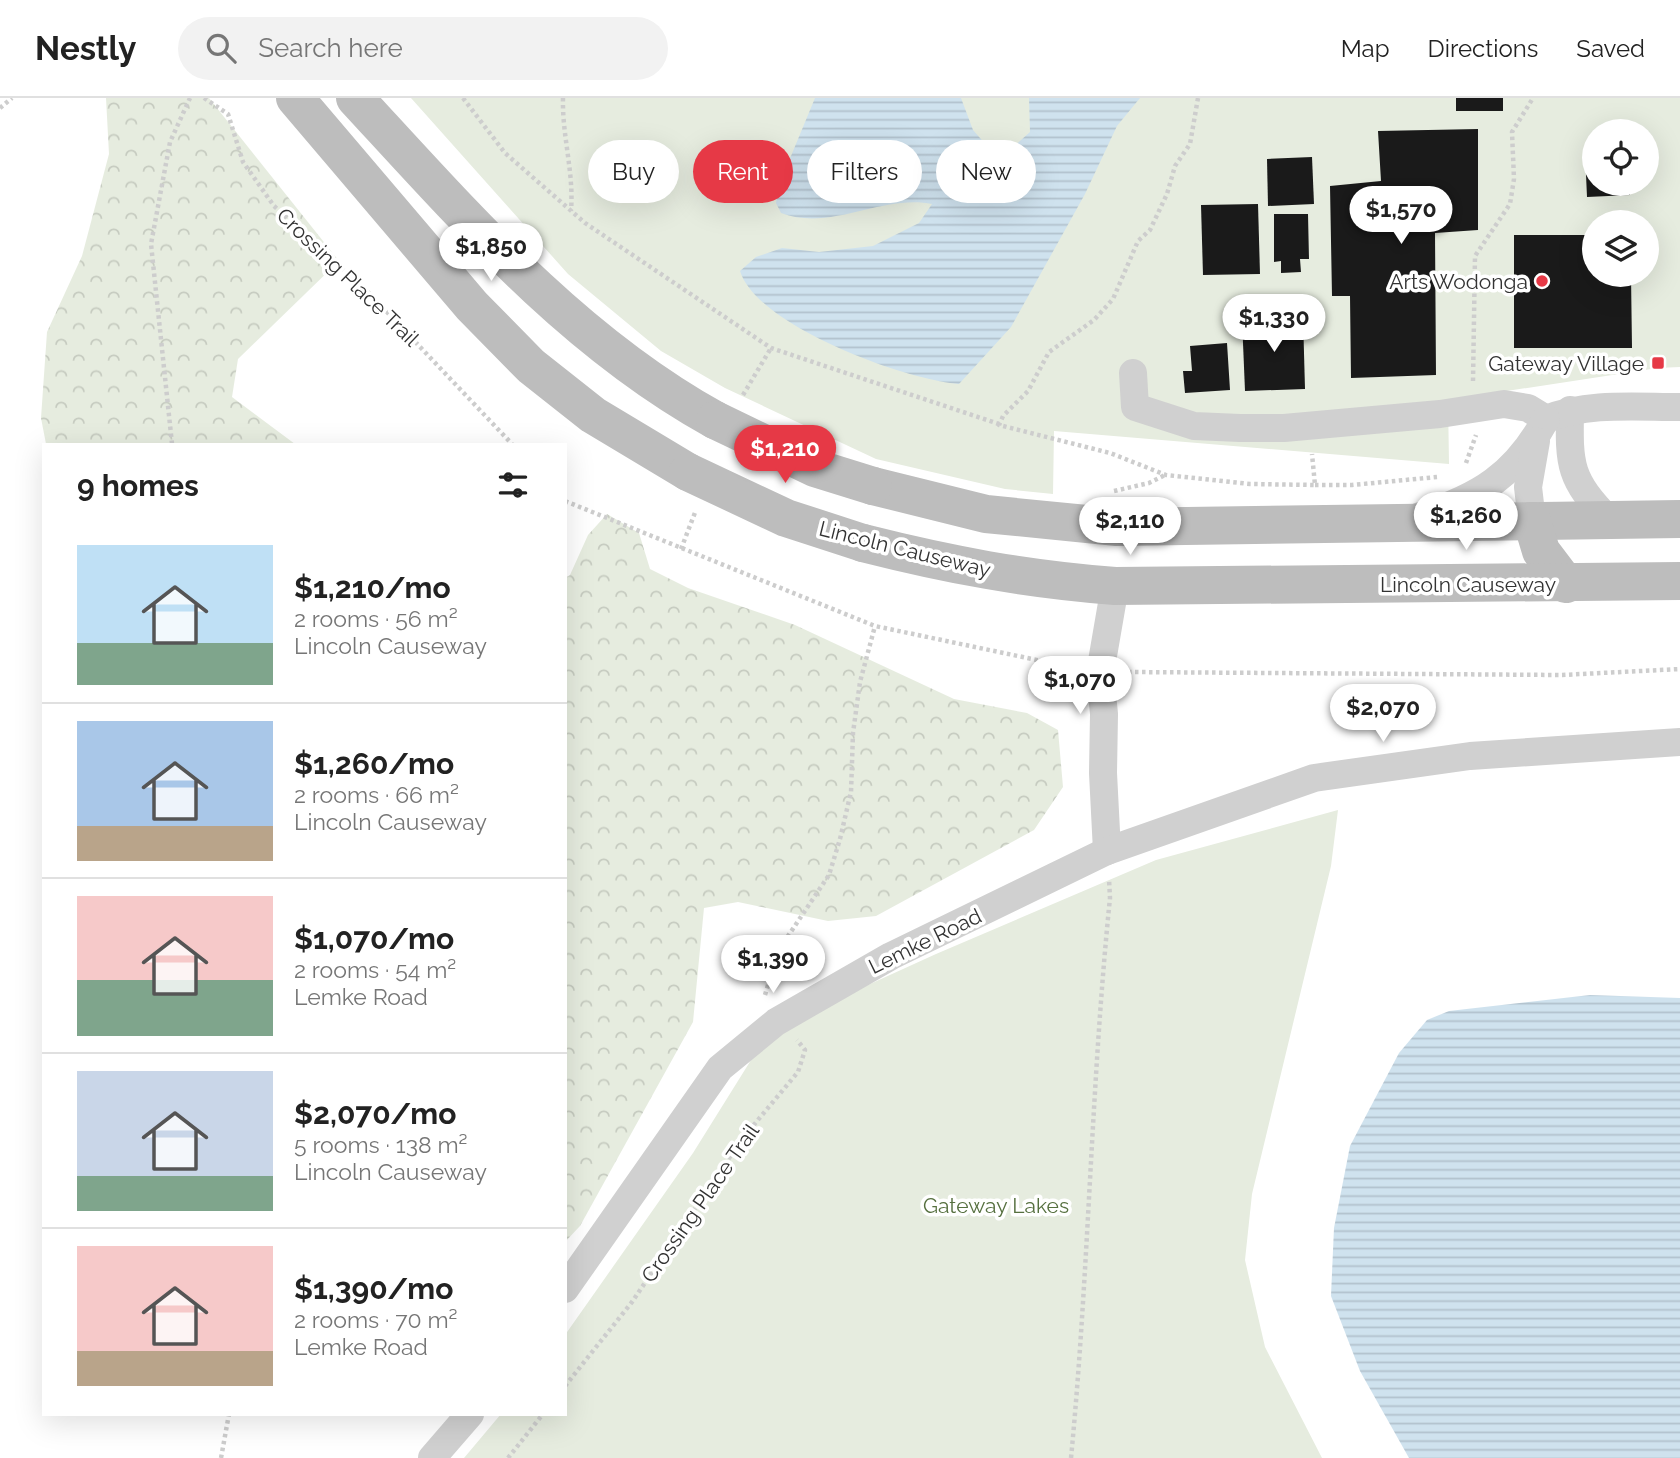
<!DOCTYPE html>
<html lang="en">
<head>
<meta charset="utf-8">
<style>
	:root { --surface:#fff; --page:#f2f2f2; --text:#222; --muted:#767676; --line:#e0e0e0; --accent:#e63946 }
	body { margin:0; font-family:Raleway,sans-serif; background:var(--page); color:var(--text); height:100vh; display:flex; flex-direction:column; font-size:26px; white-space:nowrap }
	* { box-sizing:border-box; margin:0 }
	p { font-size:23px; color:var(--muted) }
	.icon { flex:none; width:38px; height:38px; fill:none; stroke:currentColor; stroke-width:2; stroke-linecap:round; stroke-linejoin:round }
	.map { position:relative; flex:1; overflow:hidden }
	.side { position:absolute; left:42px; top:345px; width:525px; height:973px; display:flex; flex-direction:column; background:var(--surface); border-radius:0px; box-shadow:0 7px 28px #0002 }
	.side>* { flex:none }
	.banner { position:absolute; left:588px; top:42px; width:665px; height:63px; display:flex; gap:14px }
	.fabs { position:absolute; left:1582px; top:21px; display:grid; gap:14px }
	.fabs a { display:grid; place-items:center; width:77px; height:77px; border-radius:50%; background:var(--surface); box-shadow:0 7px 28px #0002; font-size:35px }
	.price { position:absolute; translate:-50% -60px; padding:0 16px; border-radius:24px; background:#fff; color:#222; font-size:23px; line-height:46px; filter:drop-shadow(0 2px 4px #0008) }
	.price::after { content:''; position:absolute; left:50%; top:42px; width:21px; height:16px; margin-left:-10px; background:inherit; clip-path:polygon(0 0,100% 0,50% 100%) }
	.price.on { background:var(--accent); color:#fff }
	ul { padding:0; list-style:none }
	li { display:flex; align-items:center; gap:21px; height:175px; padding:0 35px }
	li+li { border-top:2px solid var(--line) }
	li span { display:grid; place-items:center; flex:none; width:196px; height:140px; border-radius:0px; color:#555 }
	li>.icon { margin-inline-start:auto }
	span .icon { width:84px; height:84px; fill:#fffc; stroke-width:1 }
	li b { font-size:30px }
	h2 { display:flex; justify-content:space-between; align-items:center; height:84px; padding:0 35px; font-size:30px }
	.chip { padding:0 24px; border-radius:32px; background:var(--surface); box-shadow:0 7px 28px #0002; font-size:24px; line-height:63px }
	.chip.on { background:var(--accent); color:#fff }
	header { display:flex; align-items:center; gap:42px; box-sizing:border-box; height:98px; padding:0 35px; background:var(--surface); border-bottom:2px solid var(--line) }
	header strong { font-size:33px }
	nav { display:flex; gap:38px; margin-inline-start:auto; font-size:24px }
	.search { width:490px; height:63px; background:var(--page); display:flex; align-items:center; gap:18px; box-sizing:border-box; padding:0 24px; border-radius:38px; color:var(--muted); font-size:26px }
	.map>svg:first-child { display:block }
	.forest { fill:url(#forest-crowns) }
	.park { fill:#e6ecdf; fill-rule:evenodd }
	.water { fill:url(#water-rules) }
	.building { fill:#1a1a1a }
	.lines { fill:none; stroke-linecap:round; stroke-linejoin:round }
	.path { stroke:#cdcdcd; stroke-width:4.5; stroke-dasharray:3.5 3.5; stroke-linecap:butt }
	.minor { stroke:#d0d0d0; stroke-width:28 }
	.secondary { stroke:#bdbdbd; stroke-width:38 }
	.secondary-bridge { stroke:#bdbdbd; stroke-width:38 }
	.poi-dot { fill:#e63946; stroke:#fff; stroke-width:2.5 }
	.labels { text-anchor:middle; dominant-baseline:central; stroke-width:7; stroke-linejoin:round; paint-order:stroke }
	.street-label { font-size:21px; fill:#333; stroke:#fff }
	.poi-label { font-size:21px; fill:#333; stroke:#fff; text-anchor:end }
	.park-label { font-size:21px; fill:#56703f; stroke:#fff }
</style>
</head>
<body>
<header>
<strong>Nestly</strong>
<div class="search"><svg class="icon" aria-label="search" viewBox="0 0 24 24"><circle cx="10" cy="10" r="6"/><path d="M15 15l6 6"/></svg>Search here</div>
<nav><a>Map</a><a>Directions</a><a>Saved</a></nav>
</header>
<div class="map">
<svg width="1680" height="1360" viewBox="0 0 1680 1360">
	<defs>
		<pattern id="forest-crowns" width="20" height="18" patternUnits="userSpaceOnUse" patternTransform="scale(1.75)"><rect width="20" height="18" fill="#e6ecdf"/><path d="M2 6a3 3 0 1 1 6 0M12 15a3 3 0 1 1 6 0" fill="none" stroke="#c6cbc0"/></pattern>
		<pattern id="water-rules" width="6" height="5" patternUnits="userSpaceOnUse" patternTransform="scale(1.75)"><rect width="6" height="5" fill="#cfe2ee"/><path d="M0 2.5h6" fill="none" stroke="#b2c2cd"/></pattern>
	</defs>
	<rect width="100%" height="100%" fill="#fff"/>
	<!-- forest -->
	<g class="forest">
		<polygon points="106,0 209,0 339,163 238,261 232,299 295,346 46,346 41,320 47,234 82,158 109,56"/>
		<polygon points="607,416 639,435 650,471 688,490 795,527 954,601 1027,615 1058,632 1063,689 1034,732 876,818 828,823 738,804 704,810 693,924 580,1128 565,1144 565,480 570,477 588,437"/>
	</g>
	<!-- park -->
	<g class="park">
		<path d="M411 0H1680V269L1658 270 1448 302 1449 366 1054 333 1053 396 1005 391 876 361 725 290 661 253 568 176ZM1594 33H1647V86H1594ZM1594 124H1647V177H1594Z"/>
		<polygon points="1338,712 1331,768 1252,1096 1245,1162 1265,1249 1322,1360 464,1360 501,1316 565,1316 565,1237 693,1055 756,954 802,917 936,856 1156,762"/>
	</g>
	<!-- water -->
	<g class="water">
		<path d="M815 0H961L973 32 994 56 1012 50 1030 34 1029 0H1140L1117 28 1085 96 1011 229 959 286C905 282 757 228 740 173L756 159 782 150 819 154 873 148 919 125 932 106C882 96 831 134 781 115L776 105 779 87Z"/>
		<polygon points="1590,897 1680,900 1680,1360 1409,1360 1360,1273 1331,1198 1334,1130 1350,1048 1399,955 1427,922 1449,913"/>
	</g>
	<!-- building -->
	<g class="building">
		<rect x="1456" y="0" width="47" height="13"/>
		<polygon points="1478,31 1478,132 1435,135 1436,277 1351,280 1350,198 1332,198 1330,88 1381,83 1378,33"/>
		<polygon points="1585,54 1594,54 1594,86 1630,86 1630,97 1587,99"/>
		<polygon points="1312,59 1314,106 1268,108 1267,61"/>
		<polygon points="1258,106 1260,176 1203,177 1201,107"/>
		<polygon points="1274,116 1308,116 1309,161 1300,161 1301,174 1281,175 1281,163 1274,164"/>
		<polygon points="1514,137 1594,137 1594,177 1631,177 1632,250 1514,250"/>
		<polygon points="1303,219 1305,291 1245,293 1242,221"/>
		<polygon points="1227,245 1230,292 1185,295 1183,273 1192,273 1190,248"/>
	</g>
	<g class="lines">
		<!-- path -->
		<g class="path">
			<polyline points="204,0 228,16 243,64 274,108 369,195 512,346"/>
			<polyline points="463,0 505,55 585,125 771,250 999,326"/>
			<path d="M563 0C562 38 574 74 571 113"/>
			<polyline points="1198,0 1190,46 1175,68 1167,96 1150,132 1138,143 1113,201 1094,222 1049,254 1028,293 1003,318 999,327 1110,355 1166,377 1250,386 1315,387 1312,356"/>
			<polyline points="0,10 12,0"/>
			<polyline points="1473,283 1475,158 1510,106 1514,81 1512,34 1533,0"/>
			<polyline points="743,297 771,250"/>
			<polyline points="172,346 151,146 170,44 190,0"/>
			<polyline points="1466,365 1476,337"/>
			<polyline points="1315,387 1352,387 1437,379"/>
			<polyline points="1114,393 1149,385 1165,377"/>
			<polyline points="565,403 875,528 1075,570"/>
			<polyline points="681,451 696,412"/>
			<polyline points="1128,574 1562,577 1680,571"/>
			<polyline points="765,897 778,853 829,777 840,741 851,694 853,635 860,584 875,528"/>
			<polyline points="565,1288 632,1204 742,1041 798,974 805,952 797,942"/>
			<polyline points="221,1360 229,1316"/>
			<polyline points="508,1360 543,1316"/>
			<path d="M1071 1360C1089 1173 1091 986 1110 800L1109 781"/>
		</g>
		<!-- minor -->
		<g class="minor">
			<polyline points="1133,275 1135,309 1194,328 1240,330 1284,330 1440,316 1504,306 1528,310 1546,321"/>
			<path d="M1570 312C1569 368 1569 381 1610 423"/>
			<path d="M1546 321C1588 304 1635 309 1680 309"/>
			<path d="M1420 418C1480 399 1515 377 1546 321"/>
			<polyline points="1532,423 1528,389 1536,343"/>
			<polyline points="1107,753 1103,675 1104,616 1100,575 1115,488"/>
			<polyline points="565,1191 720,970 776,924 891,858 1107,753 1314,680 1470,658 1680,644"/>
			<polyline points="432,1360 470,1316"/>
		</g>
		<!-- secondary -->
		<g class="secondary">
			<polyline points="295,0 472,208 531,268 593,317 688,374"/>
			<path d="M355 0C464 118 572 243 715 322"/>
			<polyline points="873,388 986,416 1117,429 1680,421"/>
			<polyline points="1532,423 1541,453 1566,486"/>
			<path d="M863 445C950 467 1025 481 1115 488L1680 483"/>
		</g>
		<!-- secondary-bridge -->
		<g class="secondary-bridge">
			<polyline points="715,322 815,370 873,388"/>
			<polyline points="688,374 786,420 863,445"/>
		</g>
	</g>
	<!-- markers -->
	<g class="poi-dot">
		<circle cx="1542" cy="183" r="7"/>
		<rect x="1651" y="258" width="14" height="14" rx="3.5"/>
	</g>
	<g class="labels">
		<!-- street labels -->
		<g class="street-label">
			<text transform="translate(348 179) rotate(44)">Crossing Place Trail</text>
			<text transform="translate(905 451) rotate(14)">Lincoln Causeway</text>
			<text x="1468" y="486">Lincoln Causeway</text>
			<text transform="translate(925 843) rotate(-26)">Lemke Road</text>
			<text transform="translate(700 1105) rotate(-55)">Crossing Place Trail</text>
		</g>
		<!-- poi labels -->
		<g class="poi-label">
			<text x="1528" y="183">Arts Wodonga</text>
			<text x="1644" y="265">Gateway Village</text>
		</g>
		<!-- park labels -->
		<g class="park-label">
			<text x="996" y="1107">Gateway Lakes</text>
		</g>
	</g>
</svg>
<div class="fabs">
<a><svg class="icon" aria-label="locate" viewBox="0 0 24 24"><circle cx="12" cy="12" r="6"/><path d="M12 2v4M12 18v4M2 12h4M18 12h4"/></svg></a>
<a><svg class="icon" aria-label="layers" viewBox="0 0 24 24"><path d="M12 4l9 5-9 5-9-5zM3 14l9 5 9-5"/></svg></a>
</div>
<b class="price" style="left:1401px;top:148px">$1,570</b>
<b class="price" style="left:491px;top:185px">$1,850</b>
<b class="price" style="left:1274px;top:256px">$1,330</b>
<b class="price on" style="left:785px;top:387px">$1,210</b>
<b class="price" style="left:1466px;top:454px">$1,260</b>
<b class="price" style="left:1130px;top:459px">$2,110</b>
<b class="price" style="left:1080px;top:618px">$1,070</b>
<b class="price" style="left:1383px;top:646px">$2,070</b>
<b class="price" style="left:773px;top:897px">$1,390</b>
<div class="banner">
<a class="chip">Buy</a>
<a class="chip on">Rent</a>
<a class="chip">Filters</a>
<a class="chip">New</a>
</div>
<section class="side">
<h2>9 homes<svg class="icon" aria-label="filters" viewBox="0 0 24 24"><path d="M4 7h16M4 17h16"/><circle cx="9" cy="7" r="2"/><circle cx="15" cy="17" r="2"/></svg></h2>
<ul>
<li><span style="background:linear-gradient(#bfe0f5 70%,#7fa58c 0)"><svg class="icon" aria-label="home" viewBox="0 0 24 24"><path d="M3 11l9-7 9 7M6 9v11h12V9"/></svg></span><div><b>$1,210/mo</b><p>2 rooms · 56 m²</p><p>Lincoln Causeway</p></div></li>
<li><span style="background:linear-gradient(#a9c7e8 75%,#b9a48a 0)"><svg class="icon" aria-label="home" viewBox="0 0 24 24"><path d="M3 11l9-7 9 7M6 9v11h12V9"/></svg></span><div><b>$1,260/mo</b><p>2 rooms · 66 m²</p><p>Lincoln Causeway</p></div></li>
<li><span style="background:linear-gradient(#f6c9c9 60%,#7fa58c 0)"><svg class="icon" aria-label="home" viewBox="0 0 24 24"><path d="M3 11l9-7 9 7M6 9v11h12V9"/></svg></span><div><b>$1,070/mo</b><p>2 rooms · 54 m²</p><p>Lemke Road</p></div></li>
<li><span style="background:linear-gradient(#c9d6e8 75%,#7fa58c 0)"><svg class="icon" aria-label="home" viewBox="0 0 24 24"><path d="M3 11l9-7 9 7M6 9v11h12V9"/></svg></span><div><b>$2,070/mo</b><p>5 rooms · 138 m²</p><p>Lincoln Causeway</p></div></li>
<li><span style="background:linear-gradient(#f6c9c9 75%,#b9a48a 0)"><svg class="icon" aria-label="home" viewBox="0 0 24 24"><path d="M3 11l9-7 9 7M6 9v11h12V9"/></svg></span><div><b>$1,390/mo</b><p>2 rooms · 70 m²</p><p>Lemke Road</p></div></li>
</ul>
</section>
</div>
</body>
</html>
